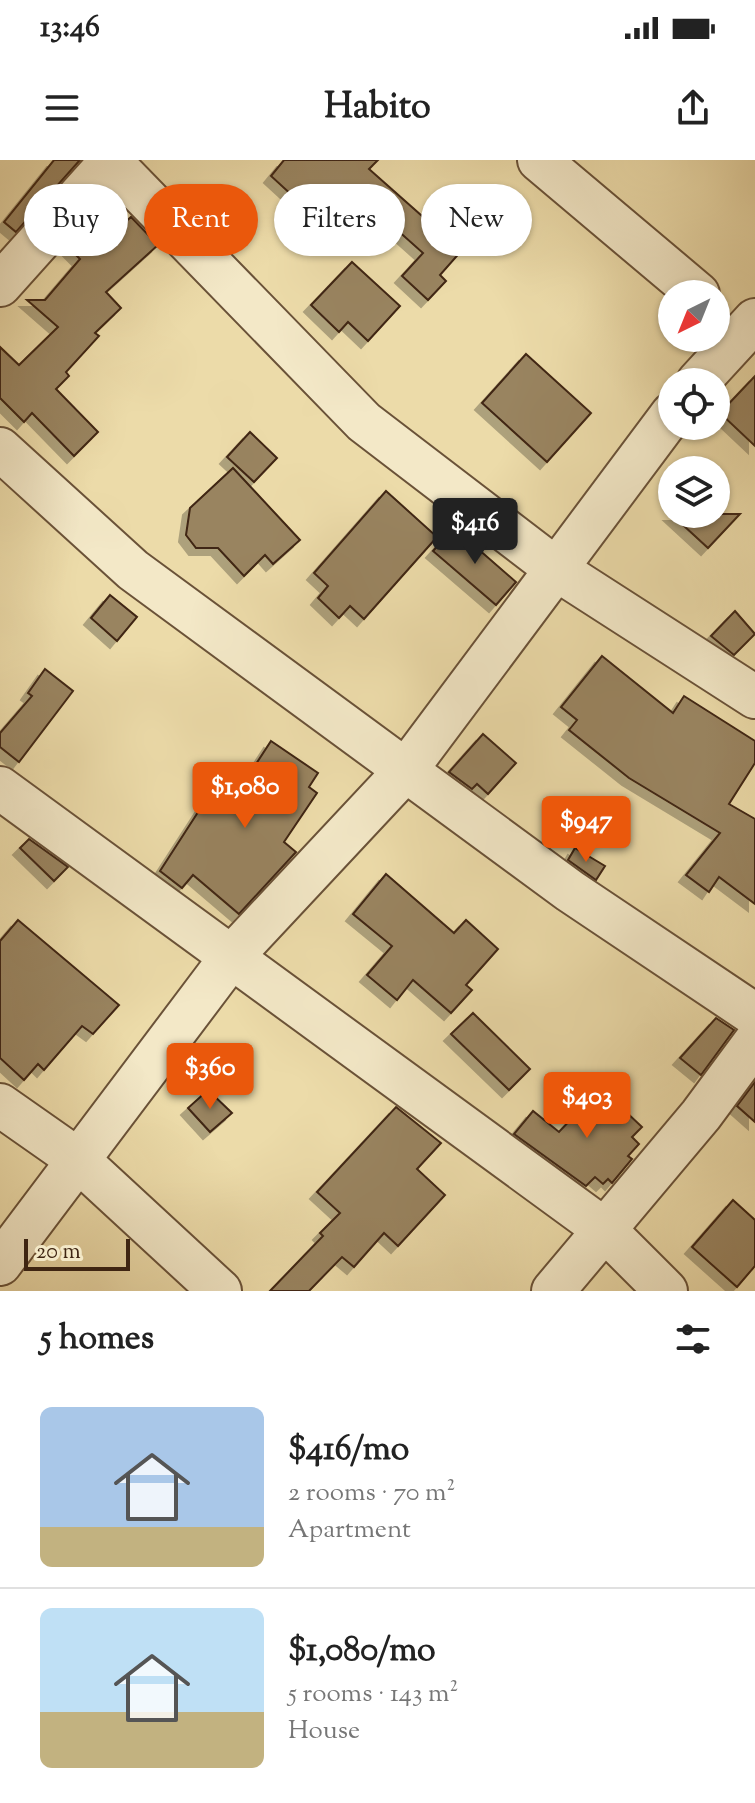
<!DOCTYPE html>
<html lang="en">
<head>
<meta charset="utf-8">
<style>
	:root { --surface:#fff; --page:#f6f6f6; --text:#222; --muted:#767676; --line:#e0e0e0; --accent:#ea580c }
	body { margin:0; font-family:"Sorts Mill Goudy",serif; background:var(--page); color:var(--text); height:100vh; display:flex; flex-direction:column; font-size:30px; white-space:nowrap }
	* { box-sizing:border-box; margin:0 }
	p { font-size:26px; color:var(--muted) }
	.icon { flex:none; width:44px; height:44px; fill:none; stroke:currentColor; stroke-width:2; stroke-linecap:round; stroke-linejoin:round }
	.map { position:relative; height:1131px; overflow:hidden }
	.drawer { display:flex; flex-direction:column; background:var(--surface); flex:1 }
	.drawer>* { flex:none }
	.top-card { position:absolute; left:24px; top:24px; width:708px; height:72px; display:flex; gap:16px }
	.needle { width:52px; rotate:223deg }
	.buttons { position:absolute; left:658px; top:120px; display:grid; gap:16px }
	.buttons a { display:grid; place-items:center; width:72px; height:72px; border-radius:50%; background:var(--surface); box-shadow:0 2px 6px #0004; font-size:40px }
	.scale { position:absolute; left:24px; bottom:20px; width:106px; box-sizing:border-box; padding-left:8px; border:4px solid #3f2512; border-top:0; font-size:22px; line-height:28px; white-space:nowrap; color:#3f2512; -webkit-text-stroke:6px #f3e8c7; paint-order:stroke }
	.price { position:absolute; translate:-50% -68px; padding:0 18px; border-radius:8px; background:var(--accent); color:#fff; font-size:26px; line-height:52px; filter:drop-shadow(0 2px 4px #0008) }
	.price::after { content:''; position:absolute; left:50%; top:48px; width:24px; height:18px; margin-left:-12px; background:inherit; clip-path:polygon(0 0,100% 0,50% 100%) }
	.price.current { background:#222; color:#fff }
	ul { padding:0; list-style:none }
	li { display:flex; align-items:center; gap:24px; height:200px; padding:0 40px }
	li+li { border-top:2px solid var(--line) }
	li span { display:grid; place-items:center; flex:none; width:224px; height:160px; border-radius:12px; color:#555 }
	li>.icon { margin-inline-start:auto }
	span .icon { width:96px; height:96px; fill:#fffc; stroke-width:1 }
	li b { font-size:34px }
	h2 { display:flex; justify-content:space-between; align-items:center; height:96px; padding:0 40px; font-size:34px }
	.chip { padding:0 28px; border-radius:36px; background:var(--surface); box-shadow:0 2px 6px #0004; font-size:28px; line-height:72px }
	.chip.current { background:var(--accent); color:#fff }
	.status { display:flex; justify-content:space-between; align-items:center; height:56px; padding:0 40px; background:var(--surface); direction:ltr }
	.status svg { height:22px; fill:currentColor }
	header { display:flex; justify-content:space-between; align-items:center; height:104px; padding:0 40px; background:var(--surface); font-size:36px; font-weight:700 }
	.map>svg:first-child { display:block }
	.building { fill:#998461; stroke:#3f2512; stroke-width:2; filter:url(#shadow) }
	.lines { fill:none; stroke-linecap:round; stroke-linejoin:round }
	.minor-casing { stroke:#6a5238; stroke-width:46 }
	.minor { stroke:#f3e8c7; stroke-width:42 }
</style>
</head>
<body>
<div class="status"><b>13:46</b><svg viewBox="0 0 49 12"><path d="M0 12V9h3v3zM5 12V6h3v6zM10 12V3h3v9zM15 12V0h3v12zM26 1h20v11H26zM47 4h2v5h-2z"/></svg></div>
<header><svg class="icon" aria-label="menu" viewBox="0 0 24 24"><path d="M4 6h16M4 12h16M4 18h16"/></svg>Habito<svg class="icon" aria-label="share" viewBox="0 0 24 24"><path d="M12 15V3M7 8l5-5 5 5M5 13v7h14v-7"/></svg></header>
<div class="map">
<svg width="755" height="1131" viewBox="0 0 755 1131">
	<defs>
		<filter id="shadow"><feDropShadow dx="-7" dy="7" stdDeviation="0" flood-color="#0004"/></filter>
	</defs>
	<rect width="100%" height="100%" fill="#ecdba9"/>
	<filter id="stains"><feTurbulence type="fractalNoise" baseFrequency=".0025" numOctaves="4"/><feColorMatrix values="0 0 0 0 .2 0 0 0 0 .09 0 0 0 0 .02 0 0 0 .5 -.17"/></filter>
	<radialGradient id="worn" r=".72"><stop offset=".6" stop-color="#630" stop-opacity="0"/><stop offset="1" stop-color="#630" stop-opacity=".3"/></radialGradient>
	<!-- building -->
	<g class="building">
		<polygon points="54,0 80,0 16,72 4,62"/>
		<polygon points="284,0 378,0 369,9 439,71 456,52 478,72 440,115 446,121 428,140 402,116 423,93 350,28 319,60 271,16"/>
		<polygon points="95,55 114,72 131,57 158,85 106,132 121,148 95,173 99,176 66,212 69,216 56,229 98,272 74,296 32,253 24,262 0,238 0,187 19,205 58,167 27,140 45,140 80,99 67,86"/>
		<polygon points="352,102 400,146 368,181 348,162 339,172 311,145"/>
		<polygon points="526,194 591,253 547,302 482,243"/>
		<polygon points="755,216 755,286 720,253"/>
		<polygon points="250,272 277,298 254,322 227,297"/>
		<polygon points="233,308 300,380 273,404 265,395 244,416 218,388 196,388 186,375 190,348"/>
		<polygon points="386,331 437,377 364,459 350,446 339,458 318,438 328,426 314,413"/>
		<polygon points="671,354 740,354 708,388"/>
		<polygon points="454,368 516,422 496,445 433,391"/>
		<polygon points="110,435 137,457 117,481 91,458"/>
		<polygon points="735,451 755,474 734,495 711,476"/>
		<polygon points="602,496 673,553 684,536 755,581 755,603 729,644 755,659 755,744 719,717 709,732 686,715 720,673 629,618 569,570 577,560 561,547"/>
		<polygon points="45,509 73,531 19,602 0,587 0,573 32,536 28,533"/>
		<polygon points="483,574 516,603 488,634 477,624 472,629 449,612"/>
		<polygon points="271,581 318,613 309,627 317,633 284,682 296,692 239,754 193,715 182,728 160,711 222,615 239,630"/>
		<polygon points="29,679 68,707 54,721 20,688"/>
		<polygon points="575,688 605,706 596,720 568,700"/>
		<polygon points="386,714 454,773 466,760 498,789 466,825 472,830 451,853 413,820 397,840 367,815 392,786 353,754"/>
		<polygon points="18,760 119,845 93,874 82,866 44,910 38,904 24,920 0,898 0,781"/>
		<polygon points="473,853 530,909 509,930 451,874"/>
		<polygon points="716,858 734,870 701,915 680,898"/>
		<polygon points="755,922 755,962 737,946"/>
		<polygon points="208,930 232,953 210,972 188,948"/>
		<polygon points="598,931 604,936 606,933 642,967 632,977 639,984 628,996 632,999 612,1023 608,1019 603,1024 595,1017 586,1026 514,974 533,951 559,972"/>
		<polygon points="396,947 441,983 417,1009 445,1035 398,1086 384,1073 354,1107 342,1097 309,1131 270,1131 323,1076 320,1073 340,1053 317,1032"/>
		<polygon points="733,1040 755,1060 755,1106 737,1127 692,1087"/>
	</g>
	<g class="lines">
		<defs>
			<g id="minor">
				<polyline points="109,0 364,262 556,409 755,537"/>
				<polyline points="539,0 698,134"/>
				<polyline points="0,125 112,0"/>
				<polyline points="698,222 755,160"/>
				<polyline points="0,289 133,410 570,731 755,855"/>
				<polyline points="0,628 605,1070 666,1131"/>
				<polyline points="0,945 77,999 220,1131"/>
				<polyline points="0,1104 232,796 406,610 672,254"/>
				<polyline points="553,1131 701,955 755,882"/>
			</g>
		</defs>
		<!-- minor casing -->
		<use href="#minor" class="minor-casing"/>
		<!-- minor -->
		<use href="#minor" class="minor"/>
	</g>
	<rect width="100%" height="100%" filter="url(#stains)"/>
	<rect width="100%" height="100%" fill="url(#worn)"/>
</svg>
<div class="buttons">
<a><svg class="needle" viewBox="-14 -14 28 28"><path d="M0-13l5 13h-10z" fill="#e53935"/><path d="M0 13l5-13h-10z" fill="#767676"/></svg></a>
<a><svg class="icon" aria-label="locate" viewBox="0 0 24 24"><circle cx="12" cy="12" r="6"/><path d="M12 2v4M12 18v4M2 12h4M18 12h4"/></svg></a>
<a><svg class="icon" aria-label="layers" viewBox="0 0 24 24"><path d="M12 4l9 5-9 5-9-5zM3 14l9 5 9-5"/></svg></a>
</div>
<div class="scale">20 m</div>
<b class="price current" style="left:475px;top:406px">$416</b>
<b class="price" style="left:245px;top:670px">$1,080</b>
<b class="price" style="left:586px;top:704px">$947</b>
<b class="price" style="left:210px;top:951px">$360</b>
<b class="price" style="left:587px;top:980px">$403</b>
<div class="top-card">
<a class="chip">Buy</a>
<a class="chip current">Rent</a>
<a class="chip">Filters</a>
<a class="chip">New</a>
</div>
</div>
<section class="drawer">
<h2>5 homes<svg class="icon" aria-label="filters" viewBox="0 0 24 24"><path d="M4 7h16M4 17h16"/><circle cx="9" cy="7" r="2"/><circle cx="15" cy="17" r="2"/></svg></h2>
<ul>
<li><span style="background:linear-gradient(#a9c7e8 75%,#c2b280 0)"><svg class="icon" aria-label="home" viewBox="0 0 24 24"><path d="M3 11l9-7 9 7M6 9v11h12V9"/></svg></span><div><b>$416/mo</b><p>2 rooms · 70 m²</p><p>Apartment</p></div></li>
<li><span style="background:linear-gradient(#bfe0f5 65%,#c2b280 0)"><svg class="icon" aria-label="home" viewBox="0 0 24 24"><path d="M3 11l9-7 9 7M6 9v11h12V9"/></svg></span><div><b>$1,080/mo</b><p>5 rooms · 143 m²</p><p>House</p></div></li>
</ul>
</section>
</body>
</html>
